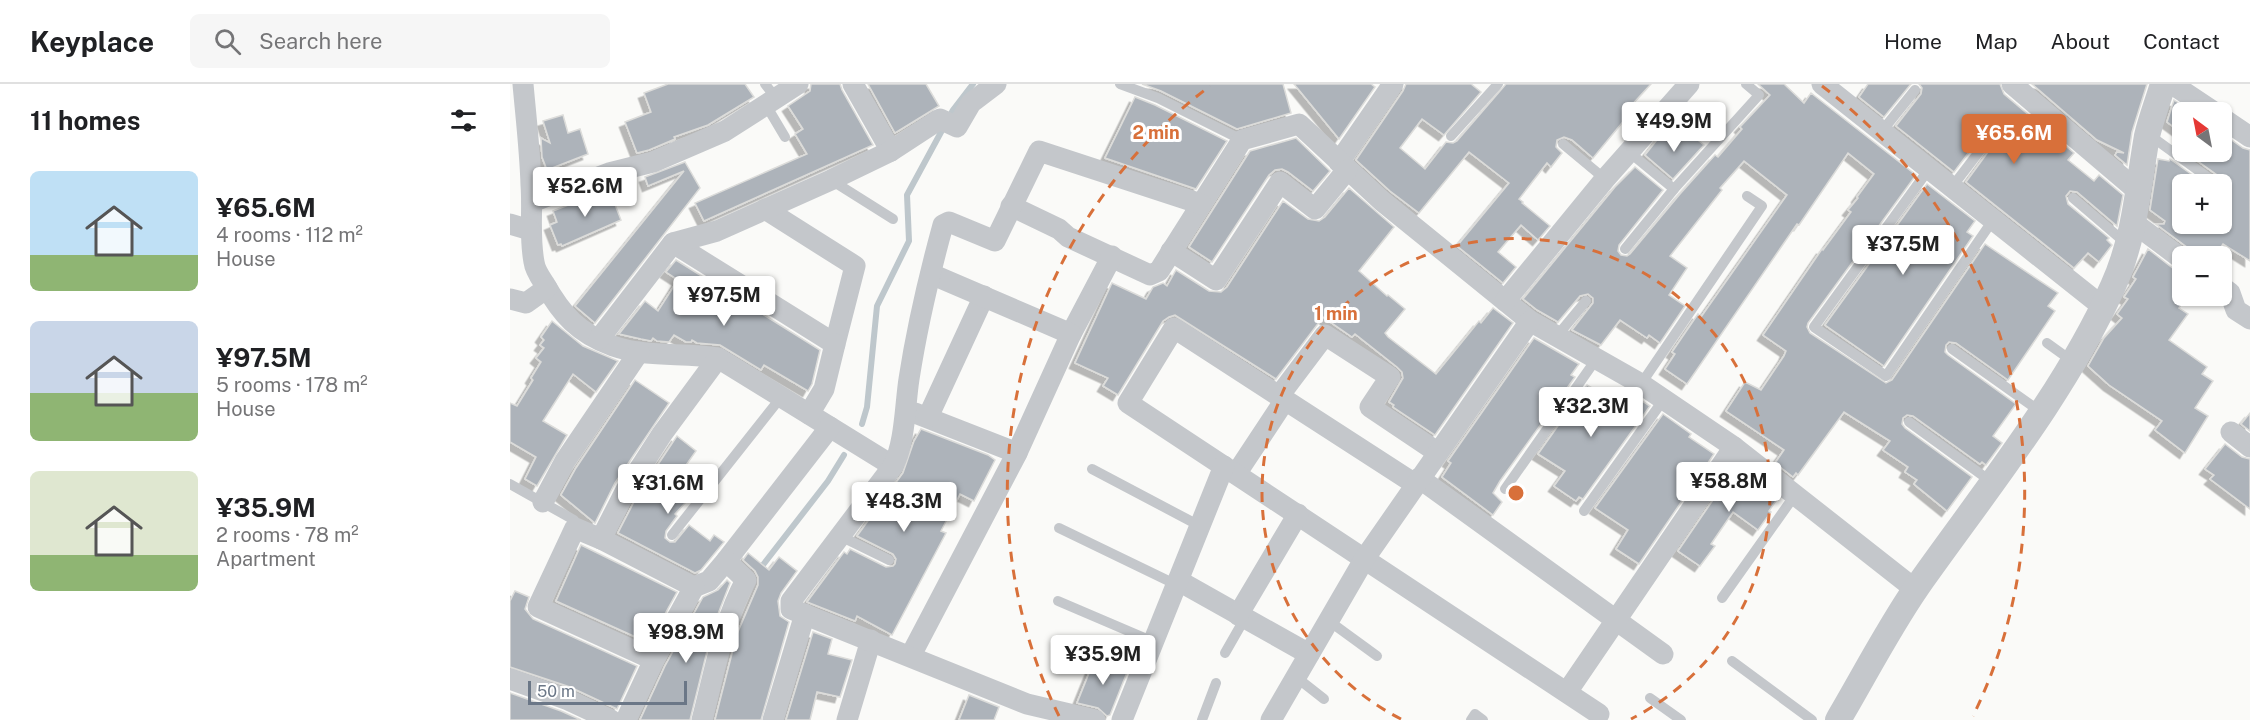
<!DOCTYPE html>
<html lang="en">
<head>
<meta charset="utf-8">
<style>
	:root { --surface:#fff; --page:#f6f6f6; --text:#202124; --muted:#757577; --line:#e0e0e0; --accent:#d8703a }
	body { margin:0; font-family:"Public Sans",sans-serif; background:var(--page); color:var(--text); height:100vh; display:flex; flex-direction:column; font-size:22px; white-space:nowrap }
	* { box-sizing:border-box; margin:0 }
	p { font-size:20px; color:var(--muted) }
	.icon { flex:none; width:33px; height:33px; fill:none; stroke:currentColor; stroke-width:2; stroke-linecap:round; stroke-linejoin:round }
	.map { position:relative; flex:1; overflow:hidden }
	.side { display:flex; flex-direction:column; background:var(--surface); width:510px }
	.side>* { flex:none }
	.needle { width:39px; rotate:328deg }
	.buttons { position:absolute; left:1662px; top:18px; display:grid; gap:12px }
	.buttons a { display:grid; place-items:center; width:60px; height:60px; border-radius:9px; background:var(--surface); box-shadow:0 2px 4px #0004; font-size:30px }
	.scale { position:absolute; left:18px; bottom:15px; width:159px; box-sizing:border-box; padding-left:6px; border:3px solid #6b7787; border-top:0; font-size:16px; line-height:21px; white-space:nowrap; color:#6b7787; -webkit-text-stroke:4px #fff; paint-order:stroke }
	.price { position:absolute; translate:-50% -51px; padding:0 14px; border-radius:6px; background:#fff; color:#222; font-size:20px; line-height:39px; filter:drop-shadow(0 2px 3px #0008) }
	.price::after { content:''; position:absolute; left:50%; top:36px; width:18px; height:14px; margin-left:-9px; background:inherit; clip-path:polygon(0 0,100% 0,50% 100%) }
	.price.on { background:var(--accent); color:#fff }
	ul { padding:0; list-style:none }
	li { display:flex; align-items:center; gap:18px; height:150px; padding:0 30px }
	li span { display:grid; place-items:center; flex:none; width:168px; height:120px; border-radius:9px; color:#555 }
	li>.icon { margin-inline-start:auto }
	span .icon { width:72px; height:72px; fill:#fffc; stroke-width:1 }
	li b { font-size:26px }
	h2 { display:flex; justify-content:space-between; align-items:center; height:72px; padding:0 30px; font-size:26px }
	header { display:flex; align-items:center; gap:36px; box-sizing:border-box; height:84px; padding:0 30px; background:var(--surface); border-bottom:2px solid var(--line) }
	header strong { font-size:28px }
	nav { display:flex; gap:33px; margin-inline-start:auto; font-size:21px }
	.search { width:420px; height:54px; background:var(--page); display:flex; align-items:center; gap:15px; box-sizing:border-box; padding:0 21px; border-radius:9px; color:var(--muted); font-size:22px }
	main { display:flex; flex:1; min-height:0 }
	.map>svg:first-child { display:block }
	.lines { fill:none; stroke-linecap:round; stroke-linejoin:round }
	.stream { stroke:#bec7cc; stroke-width:6 }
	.building { fill:#adb3ba; stroke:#dcdcda; stroke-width:1.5; filter:url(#shadow) }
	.service { stroke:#c4c7cb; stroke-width:10 }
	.minor { stroke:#c4c7cb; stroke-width:21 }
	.tertiary { stroke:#c4c7cb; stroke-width:26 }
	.ring { fill:none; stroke:#d8703a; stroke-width:3; stroke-dasharray:10 8 }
	.centre { fill:#d8703a; stroke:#fff; stroke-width:3 }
	.ring-label { font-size:18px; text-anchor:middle; font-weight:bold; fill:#d8703a; stroke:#fff; stroke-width:6; stroke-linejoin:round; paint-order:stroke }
</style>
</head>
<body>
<header>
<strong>Keyplace</strong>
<div class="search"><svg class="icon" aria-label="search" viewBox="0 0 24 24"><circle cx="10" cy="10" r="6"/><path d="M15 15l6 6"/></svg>Search here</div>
<nav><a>Home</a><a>Map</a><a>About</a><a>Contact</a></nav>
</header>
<main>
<section class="side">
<h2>11 homes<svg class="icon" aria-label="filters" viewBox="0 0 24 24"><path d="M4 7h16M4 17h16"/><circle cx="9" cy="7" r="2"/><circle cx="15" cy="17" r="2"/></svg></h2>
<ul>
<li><span style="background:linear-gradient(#bfe0f5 70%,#8fb573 0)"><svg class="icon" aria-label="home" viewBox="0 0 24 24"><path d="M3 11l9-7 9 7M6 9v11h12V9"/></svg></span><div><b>¥65.6M</b><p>4 rooms · 112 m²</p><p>House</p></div></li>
<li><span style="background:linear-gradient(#c9d6e8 60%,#8fb573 0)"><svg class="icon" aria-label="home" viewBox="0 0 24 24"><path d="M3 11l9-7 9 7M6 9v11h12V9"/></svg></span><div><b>¥97.5M</b><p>5 rooms · 178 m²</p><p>House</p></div></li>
<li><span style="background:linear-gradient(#dfe7d0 70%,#8fb573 0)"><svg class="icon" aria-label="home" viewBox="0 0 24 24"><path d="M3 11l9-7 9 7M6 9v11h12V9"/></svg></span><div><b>¥35.9M</b><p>2 rooms · 78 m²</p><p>Apartment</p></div></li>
</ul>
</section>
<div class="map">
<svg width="1740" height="636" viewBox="0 0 1740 636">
	<defs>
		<filter id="shadow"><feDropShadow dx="-5.5" dy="5.5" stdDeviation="0" flood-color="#0004"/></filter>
	</defs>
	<rect width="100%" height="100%" fill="#fafaf8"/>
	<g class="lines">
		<!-- stream -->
		<g class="stream">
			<polyline points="352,340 357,323 367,222 399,157 397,111 443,26 463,0"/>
			<polyline points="249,486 318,397 334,371"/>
		</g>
	</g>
	<!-- building -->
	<g class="building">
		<polygon points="158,0 235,0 244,13 198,41 164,53 165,55 139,66 127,69 115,38 141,28 134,9"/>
		<polygon points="301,0 330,0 332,6 363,61 194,137 185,119 297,70 285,50 293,45 278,22 300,7"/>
		<polygon points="358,0 416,0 429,22 385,49"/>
		<polygon points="632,0 773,0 781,29 727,45 651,7"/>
		<polygon points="784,0 861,0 865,3 829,55"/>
		<polygon points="896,0 961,0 971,8 934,51 912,35 890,64 915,85 936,58 943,59 947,57 996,0 1141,0 1118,25 1121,28 1083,74 1062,56 1054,53 1047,56 1046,63 1052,69 1041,83 1037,79 1009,115 1013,118 1012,119 1040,142 1028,156 1011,141 988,168 1006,183 993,199 947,162 999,99 959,68 909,129 880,107 846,76 893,7"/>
		<polygon points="1248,0 1274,0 1294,19 1301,9 1406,91 1298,239 1297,243 1300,249 1376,299 1382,296 1475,160 1548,209 1538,222 1545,227 1498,296 1446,259 1439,258 1436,261 1435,268 1438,271 1506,320 1483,352 1492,359 1476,381 1472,378 1470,380 1403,332 1397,331 1393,334 1392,340 1395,344 1462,393 1437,427 1404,400 1407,396 1395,388 1398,383 1373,366 1380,357 1334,328 1288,391 1286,389 1283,393 1265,379 1274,366 1216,327 1235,298 1251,306 1274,272 1276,267 1253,251 1312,165 1313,166 1341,128 1338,126 1348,114 1347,113 1364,90 1338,69 1289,141 1287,140 1177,300 1155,285 1165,270 1162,268 1188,230 1191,233 1277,111 1234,77 1210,104 1212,106 1160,172 1177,184 1159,211 1175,222 1150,259 1139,251 1137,254 1110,236 1091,261 1062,246 1083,219 1083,214 1078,210 1070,212 1048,238 1027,226 1013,215 1105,103 1125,83 1153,106 1109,161 1108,167 1111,171 1117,172 1120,170 1170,110 1205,71 1208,73 1232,45 1230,43 1260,11"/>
		<polygon points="1358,0 1401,0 1374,33 1349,13"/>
		<polygon points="1409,0 1490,0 1494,10 1564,69 1558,76 1584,97 1589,91 1613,111 1607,142 1567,108 1560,107 1556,112 1558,120 1599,154 1597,156 1602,161 1589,178 1578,169 1564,184 1456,98 1481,64 1482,58 1479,54 1475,53 1469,55 1444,88 1386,42 1411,10 1412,4"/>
		<polygon points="1522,0 1637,0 1622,48 1617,81 1605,71 1607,68 1614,69 1587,56"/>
		<polygon points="625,13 645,21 717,57 686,105 595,74"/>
		<polygon points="1664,16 1676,24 1672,28 1672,49 1657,38"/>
		<polygon points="53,31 58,49 70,45 78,70 37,86 32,73 31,54 40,59 33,37"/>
		<polygon points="1154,47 1163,54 1166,51 1172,56 1178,48 1194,61 1163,95 1135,71"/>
		<polygon points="1712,49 1733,64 1740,66 1740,177 1713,160 1705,172 1689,172 1646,140 1654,140 1655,137 1640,126 1648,75 1659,77 1660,75 1695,100 1672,100 1672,140 1712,140 1712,106 1714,101 1714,96 1675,68 1712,68"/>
		<polygon points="786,54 820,87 803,107 778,88 772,85 765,86 759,91 702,178 679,163 740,67"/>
		<polygon points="175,78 190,104 85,239 65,222 174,87 138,102 135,93"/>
		<polygon points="1417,100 1465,137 1457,148 1463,152 1374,282 1315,241"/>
		<polygon points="839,104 884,143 849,187 877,212 878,211 895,225 875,249 878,253 926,290 969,237 971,239 983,224 1003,239 925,351 883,323 884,321 879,318 893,294 892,288 887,283 845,250 842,253 813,233 766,295 665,231 659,233 653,237 608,311 593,302 598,294 565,279 602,199 636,215 643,203 653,199 657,202 666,186 699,207 711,208 717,203 773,117 798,135 809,137 815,133"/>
		<polygon points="99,105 111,136 52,162 51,160 48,161 40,141 47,138 43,127"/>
		<polygon points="1638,165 1664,185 1672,187 1672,219 1669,224 1678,230 1659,256 1697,283 1692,290 1703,297 1685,324 1698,332 1675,369 1645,346 1652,337 1599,301 1578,282 1594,254 1612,234 1607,230 1618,215 1614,213 1626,195 1623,193"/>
		<polygon points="166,176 310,266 302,300 298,307 254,281 251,286 210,261 187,259 182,256 181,258 176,258 164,251 159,258 147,257 143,254 141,257 131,255 109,250 135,217 148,227 168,196 156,188"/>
		<polygon points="42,237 73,262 108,277 86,308 63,290 33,337 57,351 27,402 15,395 26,373 0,358 0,319 7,322 23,296 21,294 31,278 26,274 34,264 30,261 34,256 31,253"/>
		<polygon points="1024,254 1069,280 1061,291 1065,293 990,397 983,409 992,418 983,431 932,393 941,379 938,377"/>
		<polygon points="125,296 159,319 105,399 85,439 51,411 66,384"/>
		<polygon points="1077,301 1105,318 1114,305 1140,322 1073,415 1069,413 1066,417 1044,402 1055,387 1028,370"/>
		<polygon points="1740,329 1740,347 1731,340"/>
		<polygon points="1153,330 1181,350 1179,353 1204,370 1129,480 1106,465 1118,446 1085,424"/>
		<polygon points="411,345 478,371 485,376 464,417 450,410 431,447 436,449 382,551 347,532 345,537 297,518 334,468 337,470 340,465 376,483 383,482 385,480 386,475 383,470 347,452 393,389 404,357"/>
		<polygon points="167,352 186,367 160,404 175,419 165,430 167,432 156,447 155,454 160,458 165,458 179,441 200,457 204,451 214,458 191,486 185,489 108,449 127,412"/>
		<polygon points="1715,360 1732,373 1740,375 1740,425 1700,395 1704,391 1695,385"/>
		<polygon points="1227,381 1268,414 1259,427 1261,428 1248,446 1223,428 1201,460 1205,462 1190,482 1168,467"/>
		<polygon points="71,461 167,508 139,559 46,517"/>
		<polygon points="238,469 259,486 269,473 287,487 271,509 268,517 270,532 279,538 251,636 205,636 227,550 248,501 248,493 245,487 233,476"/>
		<polygon points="217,496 220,499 203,543 180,636 130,636 155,582 193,513 208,506"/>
		<polygon points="5,507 19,513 15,525 23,535 127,582 107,625 60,603 0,583 0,517"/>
		<polygon points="303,548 322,555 318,570 342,576 330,613 307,608 300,636 276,636"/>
		<polygon points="586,572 618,586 600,631 597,632 588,624 567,619"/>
		<polygon points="0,609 51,627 71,636 0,636"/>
		<polygon points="459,611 489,623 484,636 449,636"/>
	</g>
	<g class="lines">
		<!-- service -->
		<g class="service">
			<polyline points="255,0 266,14"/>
			<polyline points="610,0 648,14 732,56"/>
			<polyline points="256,21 275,53"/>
			<polyline points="1372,47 1405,6"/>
			<polyline points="1638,50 1707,100"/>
			<polyline points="941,52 988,0"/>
			<polyline points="1053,60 1095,95"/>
			<polyline points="1419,85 1304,243 1376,292 1483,136"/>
			<polyline points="321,96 383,135"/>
			<polyline points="1442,103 1475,60"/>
			<polyline points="1164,105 1249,11 1236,0"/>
			<polyline points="1563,114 1618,161"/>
			<polyline points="1115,165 1164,105 1119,68"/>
			<polyline points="1047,252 1076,217"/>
			<polyline points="1537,259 1562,277"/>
			<polyline points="1442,265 1531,328"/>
			<polyline points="1131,300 1252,122 1237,112"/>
			<polyline points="1399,338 1483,399"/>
			<polyline points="582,385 690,442"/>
			<polyline points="0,400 64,436 65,444"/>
			<polyline points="995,405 1087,274"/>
			<polyline points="1074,427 1154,315"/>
			<polyline points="549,444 667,501"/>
			<polyline points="162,451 272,312"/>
			<polyline points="330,452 379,476"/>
			<polyline points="1212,514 1285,411"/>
			<polyline points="548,517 644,558"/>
			<polyline points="819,537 867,572"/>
			<polyline points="715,569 735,534"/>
			<polyline points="1222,577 1302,636"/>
			<polyline points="786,593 814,615"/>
			<polyline points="1140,614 1171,636"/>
			<polyline points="692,636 706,599"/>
			<polyline points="961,636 965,630 973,636"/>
		</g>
		<!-- minor -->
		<g class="minor">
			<path d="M13 0C16 34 20 67 21 101 23 127 19 152 24 178 25 186 30 193 34 199 52 231 68 249 103 262 137 274 173 268 208 274L383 382"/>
			<polyline points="343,0 381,67"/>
			<polyline points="1312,0 1593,223"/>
			<polyline points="1502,0 1629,108"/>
			<polyline points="1662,0 1704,28"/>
			<polyline points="1712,34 1740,53"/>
			<polyline points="829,78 883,0"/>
			<polyline points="22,118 99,89 143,78 215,47 288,0"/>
			<polyline points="501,122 549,145 558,153 640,191 649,187 732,56 789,40 872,117 1020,237 1131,300 1224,363 1406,506"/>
			<polyline points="1624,139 1672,175"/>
			<polyline points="0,140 20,146"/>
			<polyline points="163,159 325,260 345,182 255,125"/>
			<polyline points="661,167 706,196 770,98 805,125 837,86"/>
			<polyline points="1712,203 1720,209 1726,226 1740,235"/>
			<polyline points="0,215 16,219 37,204"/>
			<polyline points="995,217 1095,95 1179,0"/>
			<polyline points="561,250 602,172"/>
			<polyline points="89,255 163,159 207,147 321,96 381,67 430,35 447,43 461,19 486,0"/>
			<polyline points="769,312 815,251 880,293 860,323 927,368"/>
			<polyline points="405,329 507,369"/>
			<polyline points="299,330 314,305 325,260"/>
			<polyline points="418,333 474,212"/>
			<polyline points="1721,348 1740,363"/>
			<polyline points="726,390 775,316"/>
			<polyline points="909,394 1153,570"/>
			<polyline points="905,400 664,244 618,319 1089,630"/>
			<polyline points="33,418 55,377 129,268"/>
			<polyline points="91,455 65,444 28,523 144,576"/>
			<polyline points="669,497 799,570"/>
			<polyline points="184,503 199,497 216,477 320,343"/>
			<polyline points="728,531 788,430"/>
			<polyline points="401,571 507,369 561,250 421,190"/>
			<polyline points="0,595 56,615 101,636"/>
			<polyline points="1057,608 1224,363"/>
			<polyline points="116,636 144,576 184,503 91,455 116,406 152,350 208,274"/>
			<path d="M192 636C204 590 213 538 236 496L216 477"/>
			<polyline points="263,636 295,530"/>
			<polyline points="337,636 361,556"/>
			<path d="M585 636 517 620 281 525V517L383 382C395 360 395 321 399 295 407 243 419 192 433 141L439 138 485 157 529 67 691 120"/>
			<polyline points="612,636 714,382"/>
			<polyline points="761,636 855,474 1020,237"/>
		</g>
		<!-- tertiary -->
		<path class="tertiary" d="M1328 636C1354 592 1378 545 1407 503 1474 408 1555 309 1603 202 1625 154 1628 103 1637 52 1641 35 1648 17 1653 0"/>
	</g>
	<!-- distance rings -->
	<g class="ring">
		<path d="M891 635A254 254 0 1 1 1121 635"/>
		<path d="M549 632A509 509 0 0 1 700 2M1312 2A509 509 0 0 1 1463 632"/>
	</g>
	<circle cx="1006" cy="409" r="9" class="centre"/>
	<g class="ring-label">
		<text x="646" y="55">2 min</text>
		<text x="826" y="236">1 min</text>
	</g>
</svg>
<div class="buttons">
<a><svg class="needle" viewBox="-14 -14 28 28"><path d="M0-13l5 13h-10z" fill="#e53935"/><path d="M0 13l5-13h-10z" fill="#757577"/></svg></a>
<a>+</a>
<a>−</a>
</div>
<div class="scale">50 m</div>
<b class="price" style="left:1164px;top:69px">¥49.9M</b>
<b class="price on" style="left:1504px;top:81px">¥65.6M</b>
<b class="price" style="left:75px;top:134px">¥52.6M</b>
<b class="price" style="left:1393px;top:192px">¥37.5M</b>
<b class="price" style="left:214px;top:243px">¥97.5M</b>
<b class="price" style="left:1081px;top:354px">¥32.3M</b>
<b class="price" style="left:1219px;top:429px">¥58.8M</b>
<b class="price" style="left:158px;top:431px">¥31.6M</b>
<b class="price" style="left:394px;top:449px">¥48.3M</b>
<b class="price" style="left:176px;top:580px">¥98.9M</b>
<b class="price" style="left:593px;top:602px">¥35.9M</b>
</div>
</main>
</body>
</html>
